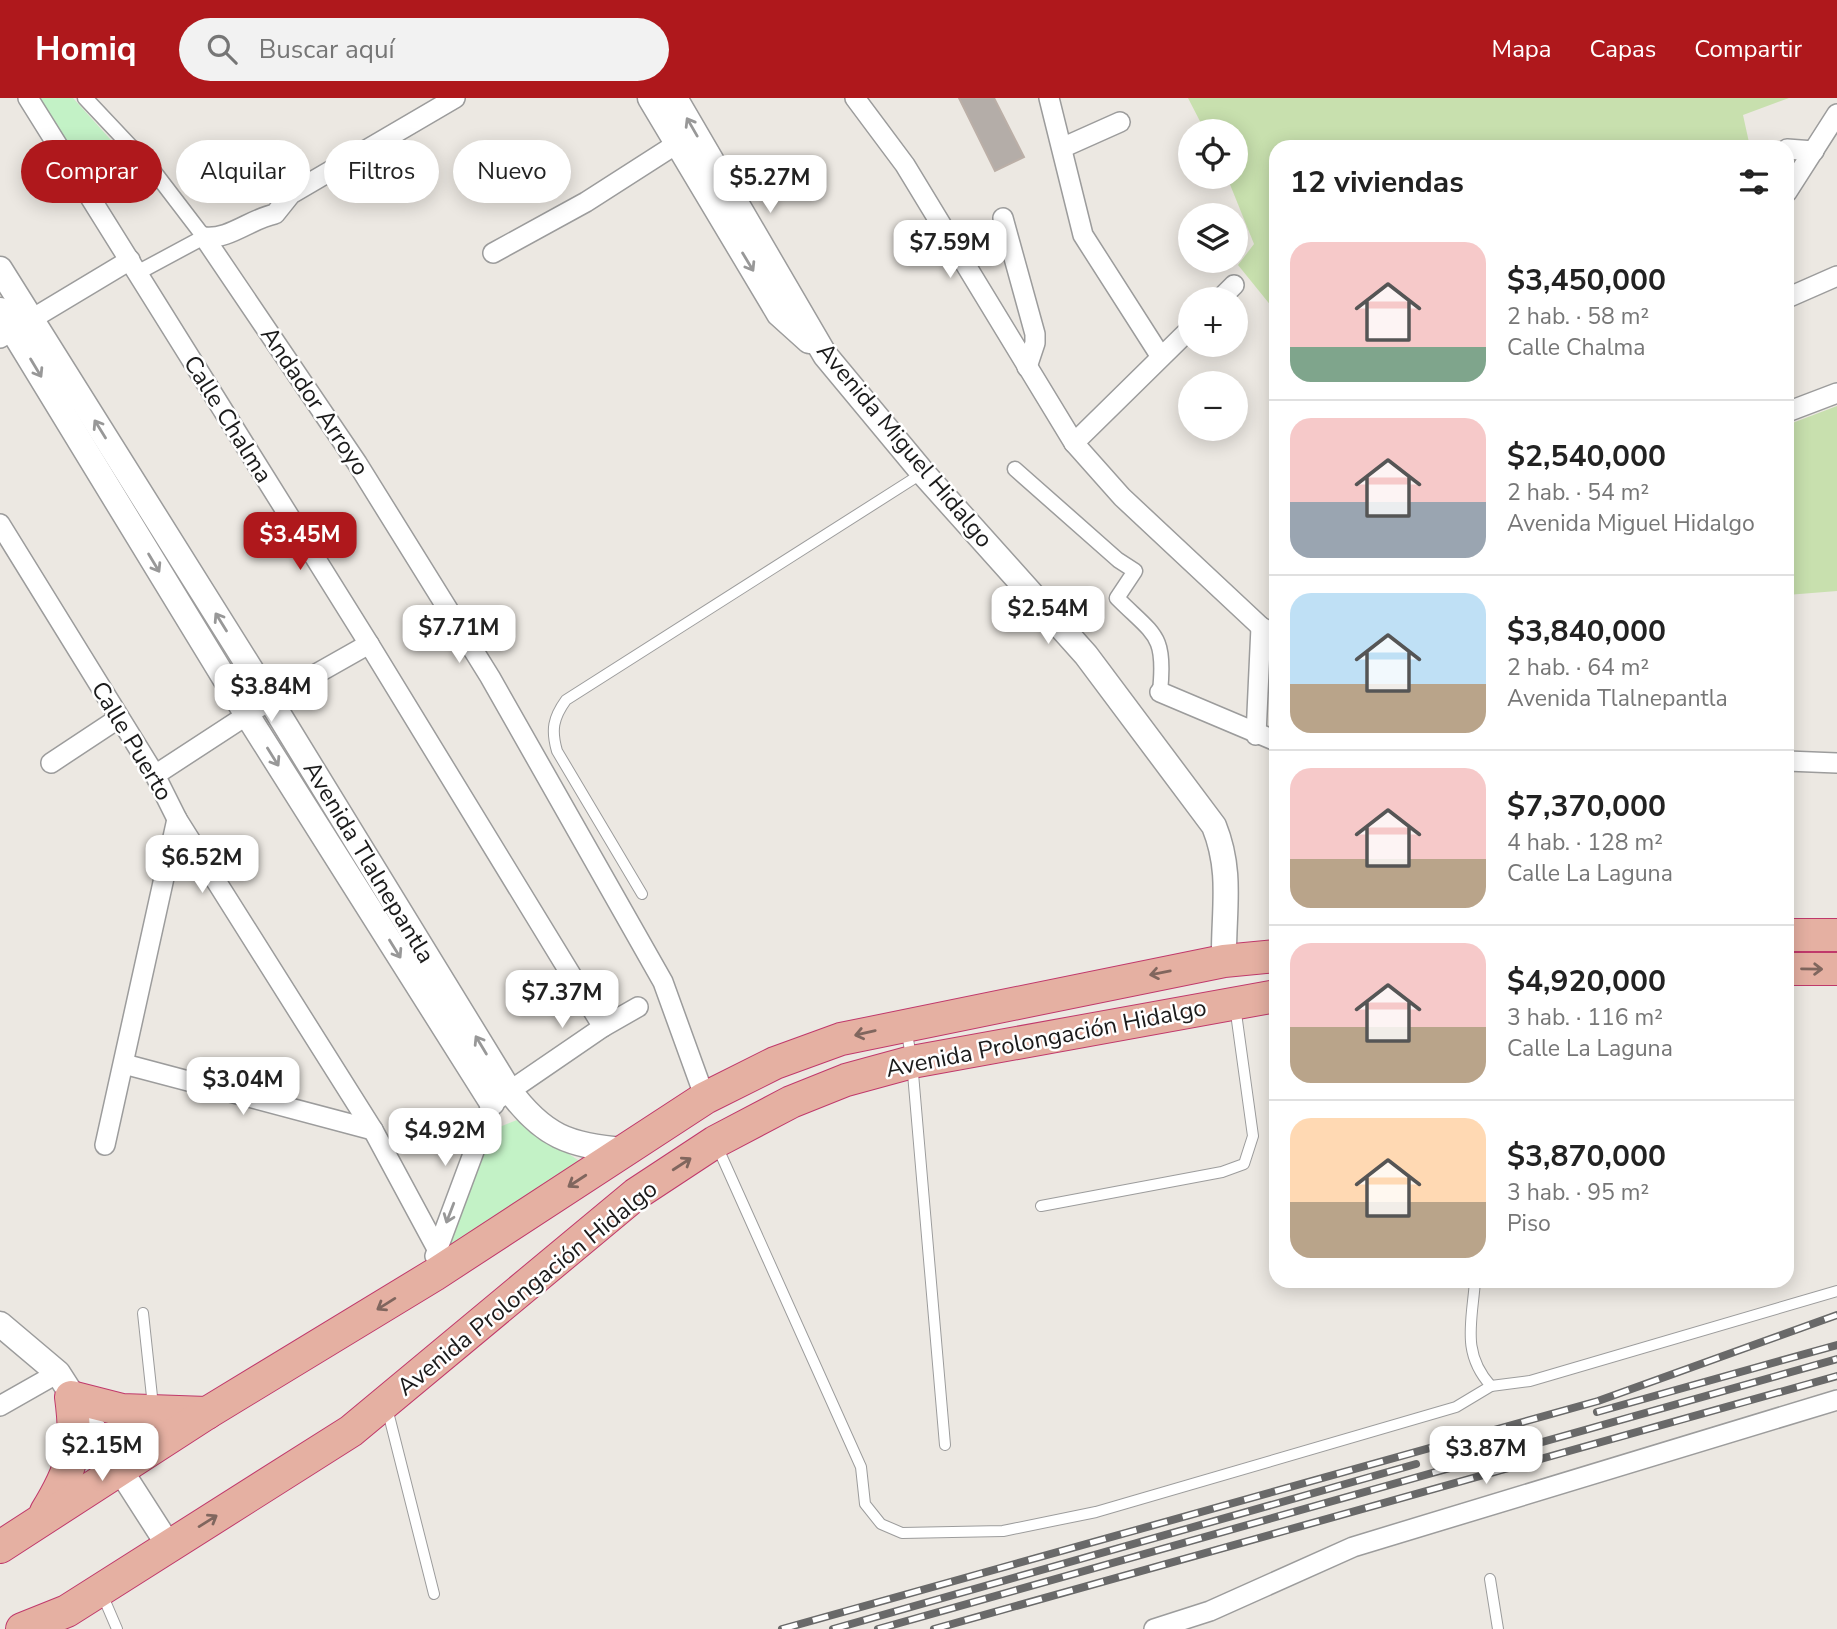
<!DOCTYPE html>
<html lang="es">
<head>
<meta charset="utf-8">
<style>
	:root { --surface:#fff; --page:#f2f2f2; --text:#222; --muted:#767676; --line:#e0e0e0; --accent:#af181c }
	body { margin:0; font-family:"Nunito Sans",sans-serif; background:var(--page); color:var(--text); height:100vh; display:flex; flex-direction:column; font-size:26px; white-space:nowrap }
	* { box-sizing:border-box; margin:0 }
	p { font-size:23px; color:var(--muted) }
	.icon { flex:none; width:38px; height:38px; fill:none; stroke:currentColor; stroke-width:2; stroke-linecap:round; stroke-linejoin:round }
	.map { position:relative; flex:1; overflow:hidden }
	.drawer { position:absolute; left:1269px; top:42px; width:525px; height:1148px; display:flex; flex-direction:column; background:var(--surface); border-radius:21px; box-shadow:0 4px 18px #0003 }
	.drawer>* { flex:none }
	.top-card { position:absolute; left:21px; top:42px; width:665px; height:63px; display:flex; gap:14px }
	.fabs { position:absolute; left:1178px; top:21px; display:grid; gap:14px }
	.fabs a { display:grid; place-items:center; width:70px; height:70px; border-radius:50%; background:var(--surface); box-shadow:0 4px 18px #0003; font-size:35px }
	.price { position:absolute; translate:-50% -60px; padding:0 16px; border-radius:14px; background:#fff; color:#222; font-size:23px; line-height:46px; filter:drop-shadow(0 2px 4px #0008) }
	.price::after { content:''; position:absolute; left:50%; top:42px; width:21px; height:16px; margin-left:-10px; background:inherit; clip-path:polygon(0 0,100% 0,50% 100%) }
	.price.selected { background:var(--accent); color:#fff }
	ul { padding:0; list-style:none }
	li { display:flex; align-items:center; gap:21px; height:175px; padding:0 21px }
	li+li { border-top:2px solid var(--line) }
	li span { display:grid; place-items:center; flex:none; width:196px; height:140px; border-radius:21px; color:#555 }
	li>.icon { margin-inline-start:auto }
	span .icon { width:84px; height:84px; fill:#fffc; stroke-width:1 }
	li b { font-size:30px }
	h2 { display:flex; justify-content:space-between; align-items:center; height:84px; padding:0 21px; font-size:30px }
	.chip { padding:0 24px; border-radius:32px; background:var(--surface); box-shadow:0 4px 18px #0003; font-size:24px; line-height:63px }
	.chip.selected { background:var(--accent); color:#fff }
	header { display:flex; align-items:center; gap:42px; box-sizing:border-box; height:98px; padding:0 35px; background:var(--accent); color:#fff }
	header strong { font-size:33px }
	nav { display:flex; gap:38px; margin-inline-start:auto; font-size:24px }
	.search { width:490px; height:63px; background:var(--page); display:flex; align-items:center; gap:18px; box-sizing:border-box; padding:0 24px; border-radius:38px; color:var(--muted); font-size:26px }
	.map>svg:first-child { display:block }
	.grass { fill:#c8e0ae }
	.park { fill:#c3f2c6 }
	.building { fill:#b4ada8; stroke:#bbafa7; stroke-width:2 }
	.lines { fill:none; stroke-linecap:round; stroke-linejoin:round }
	.service-casing { stroke:#9c9c9c; stroke-width:12 }
	.pedestrian-casing { stroke:#9c9c9c; stroke-width:17 }
	.minor-casing { stroke:#9c9c9c; stroke-width:22 }
	.tertiary-casing { stroke:#9c9c9c; stroke-width:27 }
	.trunk-casing { stroke:#c0396b; stroke-width:34 }
	.service { stroke:#fff; stroke-width:10 }
	.pedestrian { stroke:#fff; stroke-width:14 }
	.minor { stroke:#fff; stroke-width:19 }
	.tertiary { stroke:#fff; stroke-width:24 }
	.trunk { stroke:#e5b0a2; stroke-width:32 }
	.rail-casing { stroke:#696969; stroke-width:8 }
	.rail { stroke:#fff; stroke-width:5; stroke-dasharray:16; stroke-linecap:butt }
	.oneway { stroke:#989898 }
	.oneway2 { stroke:#80665e }
	.labels { text-anchor:middle; dominant-baseline:central; stroke-width:5; stroke-linejoin:round; paint-order:stroke }
	.street-label { font-size:24px; fill:#1b1b1b; stroke:#fff }
</style>
</head>
<body>
<header>
<strong>Homiq</strong>
<div class="search"><svg class="icon" aria-label="search" viewBox="0 0 24 24"><circle cx="10" cy="10" r="6"/><path d="M15 15l6 6"/></svg>Buscar aquí</div>
<nav><a>Mapa</a><a>Capas</a><a>Compartir</a></nav>
</header>
<div class="map">
<svg width="1837" height="1531" viewBox="0 0 1837 1531">
	<rect width="100%" height="100%" fill="#ece8e2"/>
	<!-- grass -->
	<g class="grass">
		<polygon points="1188,0 1789,0 1743,17 1750,49 1276,49 1276,214 1238,167 1254,146 1227,79 1236,79 1236,33 1205,33"/>
		<polygon points="1837,308 1837,493 1787,497 1787,327"/>
	</g>
	<!-- park -->
	<g class="park">
		<polygon points="35,0 73,0 120,52 106,68 80,83"/>
		<polygon points="517,1022 581,1064 443,1153 492,1032"/>
	</g>
	<!-- building -->
	<polygon class="building" points="959,0 994,0 1024,59 995,73"/>
	<g class="lines">
		<defs>
			<g id="service">
				<path d="M642 796 557 653C551 632 553 620 566 602L921 376"/>
				<polyline points="906,930 912,964 945,1347"/>
				<polyline points="717,1048 861,1369 865,1406 881,1426 902,1435 1003,1433 1096,1414 1456,1309 1491,1288 1530,1283 1837,1193"/>
				<polyline points="1041,1108 1222,1074 1244,1066 1253,1038 1235,908"/>
				<path d="M1475 1183C1472 1224 1461 1255 1491 1288"/>
				<polyline points="143,1215 153,1308"/>
				<polyline points="387,1310 434,1496"/>
				<polyline points="1490,1481 1498,1531"/>
				<polyline points="102,1496 117,1531"/>
			</g>
			<g id="pedestrian">
				<polyline points="85,0 152,71 204,139 137,175"/>
				<path d="M1015 371 1118 462 1135 473 1117 500C1155 538 1166 536 1160 594"/>
			</g>
			<g id="minor">
				<polyline points="28,0 369,546 603,929"/>
				<polyline points="855,0 905,67 1074,345 1122,399 1261,529 1276,537"/>
				<polyline points="1049,0 1083,137 1161,259"/>
				<polyline points="1064,49 1120,24"/>
				<polyline points="1787,51 1814,53"/>
				<polyline points="1787,94 1837,16"/>
				<polyline points="1003,120 1035,236 1035,245 1027,269"/>
				<polyline points="204,139 357,365 490,579 663,884 705,1000"/>
				<path d="M204 139C229 142 250 121 275 116L291 96 455 0"/>
				<polyline points="493,155 586,104 678,45"/>
				<polyline points="1787,200 1837,178"/>
				<polyline points="1220,201 1234,187"/>
				<polyline points="0,240 130,162"/>
				<polyline points="1787,314 1837,295"/>
				<polyline points="1074,345 1190,231"/>
				<polyline points="0,426 155,677 177,721 373,1032 436,1149"/>
				<polyline points="1160,594 1276,643"/>
				<polyline points="1256,637 1261,529"/>
				<polyline points="1787,663 1837,665"/>
				<polyline points="51,665 119,620"/>
				<polyline points="155,677 270,602 369,546"/>
				<polyline points="124,966 373,1032"/>
				<polyline points="105,1047 177,721"/>
				<polyline points="435,1158 492,1005 603,929 638,909"/>
				<polyline points="0,1308 58,1275"/>
				<polyline points="1154,1531 1210,1513 1353,1449 1837,1302"/>
			</g>
			<g id="tertiary">
				<polyline points="650,0 779,216 809,243"/>
				<path d="M675 0 825 257 923 375 1086 557 1214 728C1233 775 1223 814 1224 863"/>
				<path d="M0 171 270 602 509 992C543 1038 569 1048 625 1052"/>
				<polyline points="0,212 247,617 492,1005"/>
				<polyline points="0,1226 58,1275 169,1448"/>
			</g>
			<g id="trunk">
				<polyline points="1787,837 1837,837"/>
				<polyline points="1787,871 1837,871"/>
				<path d="M46 1414C73 1370 78 1351 71 1299L122 1312 207 1315"/>
				<polyline points="0,1449 207,1315 434,1177 705,1000 775,965 841,941 1224,863 1276,858"/>
				<polyline points="22,1531 67,1513 351,1333 636,1096 715,1044 791,1004 846,982 912,964 1276,898"/>
			</g>
		</defs>
		<!-- service casing -->
		<use href="#service" class="service-casing"/>
		<!-- pedestrian casing -->
		<use href="#pedestrian" class="pedestrian-casing"/>
		<!-- minor casing -->
		<use href="#minor" class="minor-casing"/>
		<!-- tertiary casing -->
		<use href="#tertiary" class="tertiary-casing"/>
		<!-- trunk casing -->
		<use href="#trunk" class="trunk-casing"/>
		<!-- service -->
		<use href="#service" class="service"/>
		<!-- pedestrian -->
		<use href="#pedestrian" class="pedestrian"/>
		<!-- minor -->
		<use href="#minor" class="minor"/>
		<!-- tertiary -->
		<use href="#tertiary" class="tertiary"/>
		<!-- trunk -->
		<use href="#trunk" class="trunk"/>
		<defs>
			<g id="rail">
				<polyline points="1597,1314 1837,1247"/>
				<polyline points="782,1531 1598,1303 1837,1217"/>
				<polyline points="833,1531 1416,1366"/>
				<polyline points="878,1531 1837,1261"/>
				<polyline points="934,1531 1837,1278"/>
			</g>
		</defs>
		<!-- rail casing -->
		<use href="#rail" class="rail-casing"/>
		<!-- rail -->
		<use href="#rail" class="rail"/>
	</g>
	<!-- one-way arrows -->
	<defs><path id="oneway-shaft" d="M-6 0H5M1.5-3L5.5 0L1.5 3" fill="none" stroke-width="1.6" stroke-linecap="round" stroke-linejoin="round" transform="scale(1.75)"/></defs>
	<g class="oneway">
		<use href="#oneway-shaft" transform="translate(692 29) rotate(-120)"/>
		<use href="#oneway-shaft" transform="translate(748 164) rotate(59)"/>
		<use href="#oneway-shaft" transform="translate(36 270) rotate(59)"/>
		<use href="#oneway-shaft" transform="translate(100 331) rotate(-122)"/>
		<use href="#oneway-shaft" transform="translate(154 465) rotate(59)"/>
		<use href="#oneway-shaft" transform="translate(221 524) rotate(-122)"/>
		<use href="#oneway-shaft" transform="translate(273 659) rotate(58)"/>
		<use href="#oneway-shaft" transform="translate(395 851) rotate(58)"/>
		<use href="#oneway-shaft" transform="translate(481 947) rotate(-121)"/>
		<use href="#oneway-shaft" transform="translate(450 1115) rotate(111)"/>
	</g>
	<g class="oneway2">
		<use href="#oneway-shaft" transform="translate(1812 871) rotate(1)"/>
		<use href="#oneway-shaft" transform="translate(1160 875) rotate(169)"/>
		<use href="#oneway-shaft" transform="translate(865 935) rotate(167)"/>
		<use href="#oneway-shaft" transform="translate(682 1066) rotate(-33)"/>
		<use href="#oneway-shaft" transform="translate(577 1083) rotate(147)"/>
		<use href="#oneway-shaft" transform="translate(386 1206) rotate(148)"/>
		<use href="#oneway-shaft" transform="translate(208 1423) rotate(-32)"/>
	</g>
	<g class="labels">
		<!-- street labels -->
		<g class="street-label">
			<text transform="translate(315 303) rotate(56)">Andador Arroyo</text>
			<text transform="translate(228 321) rotate(58)">Calle Chalma</text>
			<text transform="translate(905 347) rotate(50)">Avenida Miguel Hidalgo</text>
			<text transform="translate(132 643) rotate(59)">Calle Puerto</text>
			<text transform="translate(369 764) rotate(59)">Avenida Tlalnepantla</text>
			<text transform="translate(1046 940) rotate(-11)">Avenida Prolongación Hidalgo</text>
			<text transform="translate(527 1190) rotate(-39)">Avenida Prolongación Hidalgo</text>
		</g>
	</g>
</svg>
<div class="fabs">
<a><svg class="icon" aria-label="locate" viewBox="0 0 24 24"><circle cx="12" cy="12" r="6"/><path d="M12 2v4M12 18v4M2 12h4M18 12h4"/></svg></a>
<a><svg class="icon" aria-label="layers" viewBox="0 0 24 24"><path d="M12 4l9 5-9 5-9-5zM3 14l9 5 9-5"/></svg></a>
<a>+</a>
<a>−</a>
</div>
<b class="price" style="left:770px;top:117px">$5.27M</b>
<b class="price" style="left:950px;top:182px">$7.59M</b>
<b class="price selected" style="left:300px;top:474px">$3.45M</b>
<b class="price" style="left:1048px;top:548px">$2.54M</b>
<b class="price" style="left:459px;top:567px">$7.71M</b>
<b class="price" style="left:271px;top:626px">$3.84M</b>
<b class="price" style="left:202px;top:797px">$6.52M</b>
<b class="price" style="left:562px;top:932px">$7.37M</b>
<b class="price" style="left:243px;top:1019px">$3.04M</b>
<b class="price" style="left:445px;top:1070px">$4.92M</b>
<b class="price" style="left:102px;top:1385px">$2.15M</b>
<b class="price" style="left:1486px;top:1388px">$3.87M</b>
<div class="top-card">
<a class="chip selected">Comprar</a>
<a class="chip">Alquilar</a>
<a class="chip">Filtros</a>
<a class="chip">Nuevo</a>
</div>
<section class="drawer">
<h2>12 viviendas<svg class="icon" aria-label="filters" viewBox="0 0 24 24"><path d="M4 7h16M4 17h16"/><circle cx="9" cy="7" r="2"/><circle cx="15" cy="17" r="2"/></svg></h2>
<ul>
<li><span style="background:linear-gradient(#f6c9c9 75%,#7fa58c 0)"><svg class="icon" aria-label="home" viewBox="0 0 24 24"><path d="M3 11l9-7 9 7M6 9v11h12V9"/></svg></span><div><b>$3,450,000</b><p>2 hab. · 58 m²</p><p>Calle Chalma</p></div></li>
<li><span style="background:linear-gradient(#f6c9c9 60%,#9aa5b1 0)"><svg class="icon" aria-label="home" viewBox="0 0 24 24"><path d="M3 11l9-7 9 7M6 9v11h12V9"/></svg></span><div><b>$2,540,000</b><p>2 hab. · 54 m²</p><p>Avenida Miguel Hidalgo</p></div></li>
<li><span style="background:linear-gradient(#bfe0f5 65%,#b9a48a 0)"><svg class="icon" aria-label="home" viewBox="0 0 24 24"><path d="M3 11l9-7 9 7M6 9v11h12V9"/></svg></span><div><b>$3,840,000</b><p>2 hab. · 64 m²</p><p>Avenida Tlalnepantla</p></div></li>
<li><span style="background:linear-gradient(#f6c9c9 65%,#b9a48a 0)"><svg class="icon" aria-label="home" viewBox="0 0 24 24"><path d="M3 11l9-7 9 7M6 9v11h12V9"/></svg></span><div><b>$7,370,000</b><p>4 hab. · 128 m²</p><p>Calle La Laguna</p></div></li>
<li><span style="background:linear-gradient(#f6c9c9 60%,#b9a48a 0)"><svg class="icon" aria-label="home" viewBox="0 0 24 24"><path d="M3 11l9-7 9 7M6 9v11h12V9"/></svg></span><div><b>$4,920,000</b><p>3 hab. · 116 m²</p><p>Calle La Laguna</p></div></li>
<li><span style="background:linear-gradient(#ffd9b3 60%,#b9a48a 0)"><svg class="icon" aria-label="home" viewBox="0 0 24 24"><path d="M3 11l9-7 9 7M6 9v11h12V9"/></svg></span><div><b>$3,870,000</b><p>3 hab. · 95 m²</p><p>Piso</p></div></li>
</ul>
</section>
</div>
</body>
</html>
